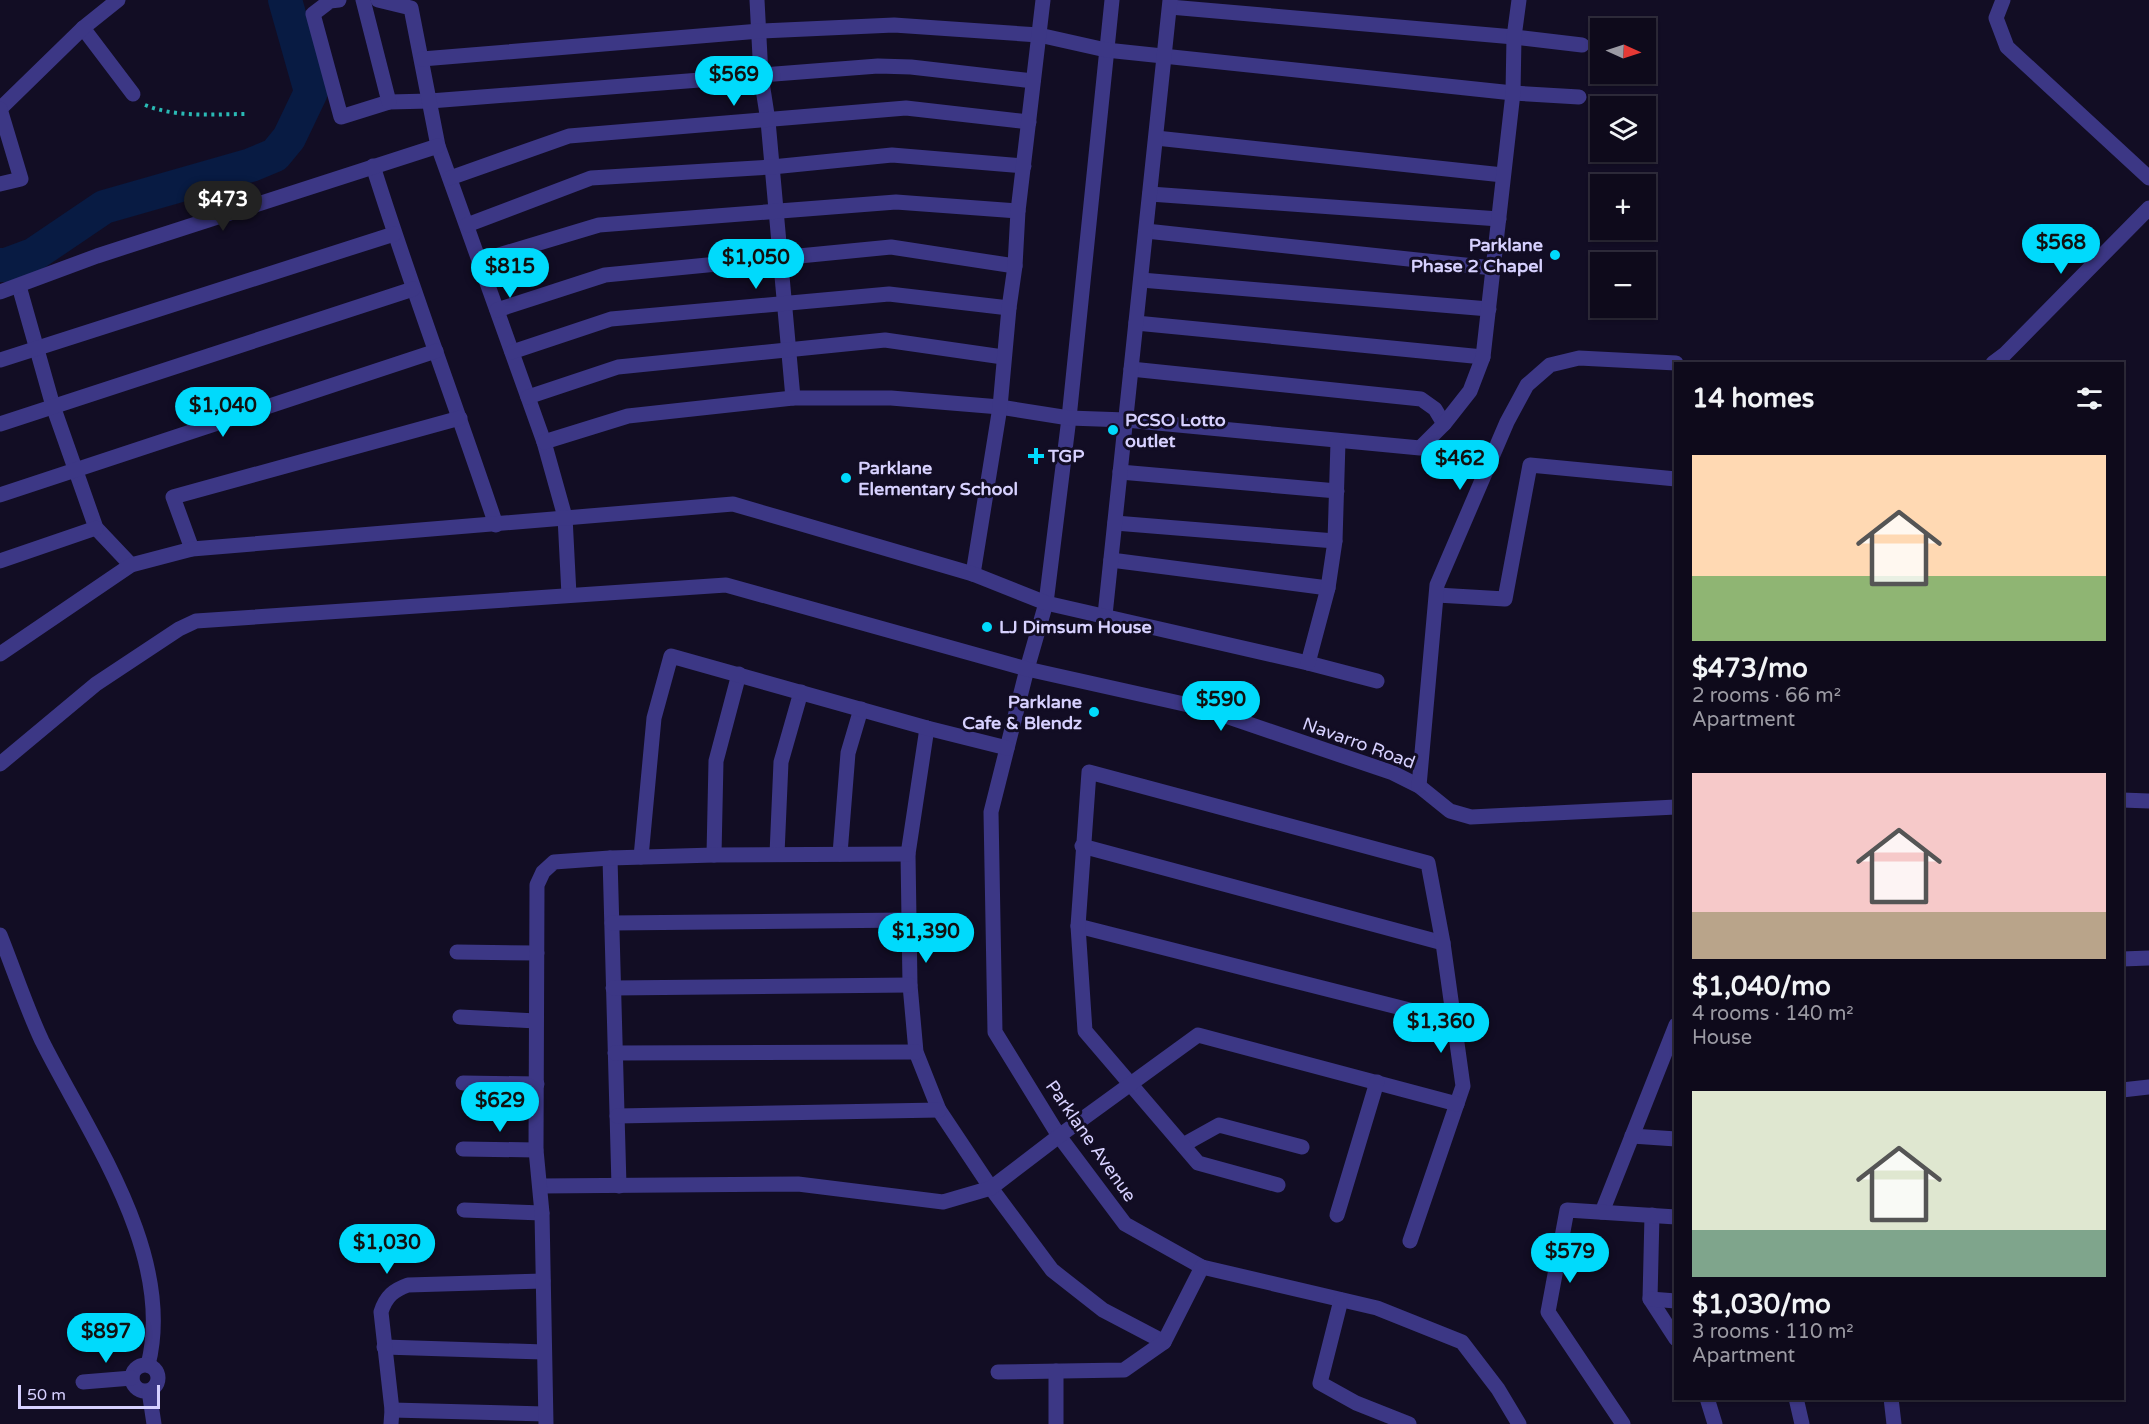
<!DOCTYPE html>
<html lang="en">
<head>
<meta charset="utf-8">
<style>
	:root { --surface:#0e0a1b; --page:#171324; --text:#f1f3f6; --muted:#9b9aa3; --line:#2e2b3a; --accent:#00dafc }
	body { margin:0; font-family:"Varela Round",sans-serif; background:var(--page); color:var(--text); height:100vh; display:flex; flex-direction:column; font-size:22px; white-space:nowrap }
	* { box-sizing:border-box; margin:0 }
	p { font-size:20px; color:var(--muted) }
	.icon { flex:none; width:33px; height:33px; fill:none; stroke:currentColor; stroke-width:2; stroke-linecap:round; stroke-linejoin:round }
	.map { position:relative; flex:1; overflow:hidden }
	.side { position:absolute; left:1674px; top:362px; width:450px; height:1038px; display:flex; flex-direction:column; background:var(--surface); border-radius:0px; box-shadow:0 2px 4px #0004,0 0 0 2px var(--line) }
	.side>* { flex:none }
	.needle { width:39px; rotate:93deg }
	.controls { position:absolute; left:1590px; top:18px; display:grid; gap:12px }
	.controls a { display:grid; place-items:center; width:66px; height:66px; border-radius:0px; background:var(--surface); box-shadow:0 2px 4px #0004,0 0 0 2px var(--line); font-size:30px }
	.scale { position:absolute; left:18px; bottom:15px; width:142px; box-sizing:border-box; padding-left:6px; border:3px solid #d7d1ff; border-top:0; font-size:16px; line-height:21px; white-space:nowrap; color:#d7d1ff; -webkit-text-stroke:4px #120d24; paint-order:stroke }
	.price { position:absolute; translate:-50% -51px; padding:0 14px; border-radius:21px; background:var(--accent); color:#111; font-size:20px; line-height:39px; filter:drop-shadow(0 2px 3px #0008) }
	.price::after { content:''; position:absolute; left:50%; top:36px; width:18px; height:14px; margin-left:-9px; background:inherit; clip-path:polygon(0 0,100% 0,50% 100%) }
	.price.active { background:#222; color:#fff }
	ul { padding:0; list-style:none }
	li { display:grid; align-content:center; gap:12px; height:318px; padding:0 18px }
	li span { display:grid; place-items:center; height:186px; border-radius:0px; color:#555 }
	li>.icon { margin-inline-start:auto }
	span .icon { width:108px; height:108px; fill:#fffc; stroke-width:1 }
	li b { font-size:26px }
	h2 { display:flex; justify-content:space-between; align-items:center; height:72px; padding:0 18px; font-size:26px }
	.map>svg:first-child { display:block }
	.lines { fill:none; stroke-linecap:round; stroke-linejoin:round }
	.river { stroke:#081b43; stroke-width:34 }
	.path { stroke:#2abab5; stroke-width:4; stroke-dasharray:3 4.5; stroke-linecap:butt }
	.minor { stroke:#3c3785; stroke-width:15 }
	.poi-dot { fill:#00dafc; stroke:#120d24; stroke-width:2 }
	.labels { text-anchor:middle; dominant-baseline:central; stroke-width:6; stroke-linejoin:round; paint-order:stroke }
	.poi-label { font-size:18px; font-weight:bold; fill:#d7d1ff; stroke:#120d24; text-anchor:start }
	.street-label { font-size:18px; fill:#d7d1ff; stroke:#120d24 }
</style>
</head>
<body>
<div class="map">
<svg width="2149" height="1424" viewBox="0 0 2149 1424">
	<rect width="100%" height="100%" fill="#120d24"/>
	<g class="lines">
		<!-- river -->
		<polyline class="river" points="0,265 6,265 33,255 104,207 251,165 275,155 289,138 311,92 285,0"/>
		<!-- path -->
		<path class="path" d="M145 105C177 118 212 114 247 114"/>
		<!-- minor -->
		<g class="minor">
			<polyline points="339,0 330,1 313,14 341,117 389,102 430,101 878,66 911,67 1033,81"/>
			<polyline points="363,0 389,102"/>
			<polyline points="378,0 411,8 438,146 544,442 565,517 569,595"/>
			<polyline points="757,0 761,76 768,121 793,398"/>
			<polyline points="1112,0 1069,418 1046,603 1027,669 991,812 995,1032 1059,1136 1125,1224 1202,1267 1377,1308 1462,1342 1498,1389 1519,1424"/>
			<polyline points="2003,0 1996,18 2007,47 2149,178"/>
			<polyline points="1170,7 1514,37 1582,45"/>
			<polyline points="83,28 133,94"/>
			<polyline points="422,59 760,31 894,25 1039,35 1106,50 1513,93 1579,97"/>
			<polyline points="0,109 83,28 118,0"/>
			<polyline points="1156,138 1503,175"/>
			<path d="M373 166C411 287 456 405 496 525"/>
			<polyline points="450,178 569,136 906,108 1029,122"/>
			<polyline points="0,184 21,179 0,109"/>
			<polyline points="1150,194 1499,219"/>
			<polyline points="467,225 591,178 772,167 892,155 1024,166"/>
			<polyline points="1146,231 1493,268"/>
			<polyline points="479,261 599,225 896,202 1018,211"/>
			<polyline points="1141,280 1489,309"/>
			<polyline points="19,286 53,406 96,528 131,565"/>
			<polyline points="0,292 97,256 438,146"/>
			<polyline points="497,310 605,275 891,247 1015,266"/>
			<polyline points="1136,323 1483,357"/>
			<polyline points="512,352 611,319 889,294 1009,308"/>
			<polyline points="0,360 394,234"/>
			<polyline points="1993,363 2005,354 2149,208"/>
			<polyline points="1131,369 1421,399 1435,409 1444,424"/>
			<polyline points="528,397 618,367 885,340 1003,357"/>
			<polyline points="0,424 413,289"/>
			<polyline points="544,442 628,416 793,398 891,398 1000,407 1069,418 1126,420 1420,448 1444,424 1470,391 1483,357 1513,93 1514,37 1519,0"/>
			<polyline points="1120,472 1337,491"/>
			<polyline points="0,495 436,351"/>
			<polyline points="1115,523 1335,541"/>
			<polyline points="192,549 173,497 460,418"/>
			<polyline points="1111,560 1328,588"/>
			<polyline points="0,561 96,528"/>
			<polyline points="973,574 1000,407 1009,308 1015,266 1018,211 1043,0"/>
			<polyline points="1437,595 1505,599 1530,465 1676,479"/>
			<polyline points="1105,615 1170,0"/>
			<polyline points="0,654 131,565 192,549 733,504 973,574 1046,603 1308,663 1377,681"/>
			<polyline points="1308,663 1328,588 1335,541 1338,442"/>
			<polyline points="927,728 908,854 910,985 916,1052 939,1110 991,1188 1052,1270 1103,1310 1164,1342"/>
			<polyline points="0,764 96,684 179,629 196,621 726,585 1027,669 1202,708 1393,773 1419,786 1450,811 1471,817 1676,807"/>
			<polyline points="1419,786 1437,585 1507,422 1527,385 1550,365 1579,358 1676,363"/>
			<polyline points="2122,800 2149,801"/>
			<polyline points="1082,846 1443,943"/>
			<polyline points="777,854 781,762 801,692"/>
			<polyline points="840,854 848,753 861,709"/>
			<polyline points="714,855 716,761 739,674"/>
			<polyline points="641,857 654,718 671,656 927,728 1007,748"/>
			<polyline points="610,858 619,1186"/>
			<polyline points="612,923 910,920"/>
			<polyline points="1078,926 1453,1021"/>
			<path d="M0 935C14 970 26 1007 42 1041 89 1135 176 1255 148 1365"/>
			<polyline points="457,952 537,953"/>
			<polyline points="2122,959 2149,958"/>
			<polyline points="613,988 910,985"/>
			<polyline points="460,1017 536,1021"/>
			<polyline points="615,1053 916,1052"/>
			<polyline points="463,1083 537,1084"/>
			<polyline points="2122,1090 2149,1087"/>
			<polyline points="617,1116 939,1110"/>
			<polyline points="1632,1136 1676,1139"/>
			<polyline points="1183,1145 1219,1125 1302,1147"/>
			<polyline points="463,1149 536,1150"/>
			<polyline points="1278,1185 1198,1163 1085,1031 1078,926 1089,772 1428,863 1443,943 1463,1086 1410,1241"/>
			<polyline points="540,1186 798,1184 943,1202 991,1188 1059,1136 1198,1035 1457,1104"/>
			<polyline points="464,1210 542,1213"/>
			<polyline points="1602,1212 1676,1025"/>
			<polyline points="1337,1215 1377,1082"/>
			<polyline points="1652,1215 1650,1299 1676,1339"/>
			<polyline points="1650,1299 1676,1301"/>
			<polyline points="1341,1300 1320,1383 1356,1403 1409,1424"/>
			<polyline points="384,1347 544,1352"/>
			<circle cx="145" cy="1378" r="13"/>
			<polyline points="998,1372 1124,1370 1164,1342 1202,1267"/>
			<polyline points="83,1382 132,1378"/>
			<polyline points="149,1391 154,1424"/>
			<polyline points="1707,1398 1715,1424"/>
			<polyline points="1796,1398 1802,1424"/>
			<polyline points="1891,1398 1894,1424"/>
			<polyline points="392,1410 545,1414"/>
			<path d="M391 1424 392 1410 381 1312C386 1296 394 1290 408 1285L543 1281"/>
			<polyline points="546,1424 542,1213 536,1150 537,885 543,872 554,862 610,858 714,855 908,854"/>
			<polyline points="1056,1424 1056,1371"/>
			<polyline points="1623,1424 1548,1312 1567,1210 1676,1217"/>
		</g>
	</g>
	<!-- markers -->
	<g class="poi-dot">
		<circle cx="1555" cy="255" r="6"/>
		<circle cx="1113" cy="430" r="6"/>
		<path d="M1033 447h6v6h6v6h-6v6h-6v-6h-6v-6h6z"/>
		<circle cx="846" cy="478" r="6"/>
		<circle cx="987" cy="627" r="6"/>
		<circle cx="1094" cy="712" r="6"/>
	</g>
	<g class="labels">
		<!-- poi labels -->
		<g class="poi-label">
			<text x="1543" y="245" text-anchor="end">Parklane<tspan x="1543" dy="21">Phase 2 Chapel</tspan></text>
			<text x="1125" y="420">PCSO Lotto<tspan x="1125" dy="21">outlet</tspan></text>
			<text x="1048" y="456">TGP</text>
			<text x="858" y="468">Parklane<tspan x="858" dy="21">Elementary School</tspan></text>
			<text x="999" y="627">LJ Dimsum House</text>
			<text x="1082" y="702" text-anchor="end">Parklane<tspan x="1082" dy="21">Cafe &amp; Blendz</tspan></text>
		</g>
		<!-- street labels -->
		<g class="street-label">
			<text transform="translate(1359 743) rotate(20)">Navarro Road</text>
			<text transform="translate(1091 1141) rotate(55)">Parklane Avenue</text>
		</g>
	</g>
</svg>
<div class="controls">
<a><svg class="needle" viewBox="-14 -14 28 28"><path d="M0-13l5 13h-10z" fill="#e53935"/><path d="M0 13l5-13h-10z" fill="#9b9aa3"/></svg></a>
<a><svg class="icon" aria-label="layers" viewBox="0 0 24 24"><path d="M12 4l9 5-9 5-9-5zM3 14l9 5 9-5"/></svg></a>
<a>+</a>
<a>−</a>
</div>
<div class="scale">50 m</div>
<b class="price" style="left:734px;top:107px">$569</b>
<b class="price active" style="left:223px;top:232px">$473</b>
<b class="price" style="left:2061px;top:275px">$568</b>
<b class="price" style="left:756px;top:290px">$1,050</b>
<b class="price" style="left:510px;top:299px">$815</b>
<b class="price" style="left:223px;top:438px">$1,040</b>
<b class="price" style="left:1460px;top:491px">$462</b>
<b class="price" style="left:1221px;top:732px">$590</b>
<b class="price" style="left:926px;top:964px">$1,390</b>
<b class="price" style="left:1441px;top:1054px">$1,360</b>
<b class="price" style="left:500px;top:1133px">$629</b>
<b class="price" style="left:387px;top:1275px">$1,030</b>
<b class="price" style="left:1570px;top:1284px">$579</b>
<b class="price" style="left:106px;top:1364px">$897</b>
<section class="side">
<h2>14 homes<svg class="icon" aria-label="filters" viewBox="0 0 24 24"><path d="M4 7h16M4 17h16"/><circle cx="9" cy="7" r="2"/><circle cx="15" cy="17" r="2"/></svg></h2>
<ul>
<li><span style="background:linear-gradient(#ffd9b3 65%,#8fb573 0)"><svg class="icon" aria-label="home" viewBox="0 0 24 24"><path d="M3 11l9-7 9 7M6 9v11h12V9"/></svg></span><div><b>$473/mo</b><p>2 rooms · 66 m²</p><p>Apartment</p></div></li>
<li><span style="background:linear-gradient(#f6c9c9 75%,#b9a48a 0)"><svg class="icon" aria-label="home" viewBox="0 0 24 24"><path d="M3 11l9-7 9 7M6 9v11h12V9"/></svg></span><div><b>$1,040/mo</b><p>4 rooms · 140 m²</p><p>House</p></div></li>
<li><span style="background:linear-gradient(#dfe7d0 75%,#7fa58c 0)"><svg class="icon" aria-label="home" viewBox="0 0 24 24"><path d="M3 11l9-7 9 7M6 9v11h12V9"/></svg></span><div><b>$1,030/mo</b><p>3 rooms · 110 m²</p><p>Apartment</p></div></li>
</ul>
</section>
</div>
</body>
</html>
